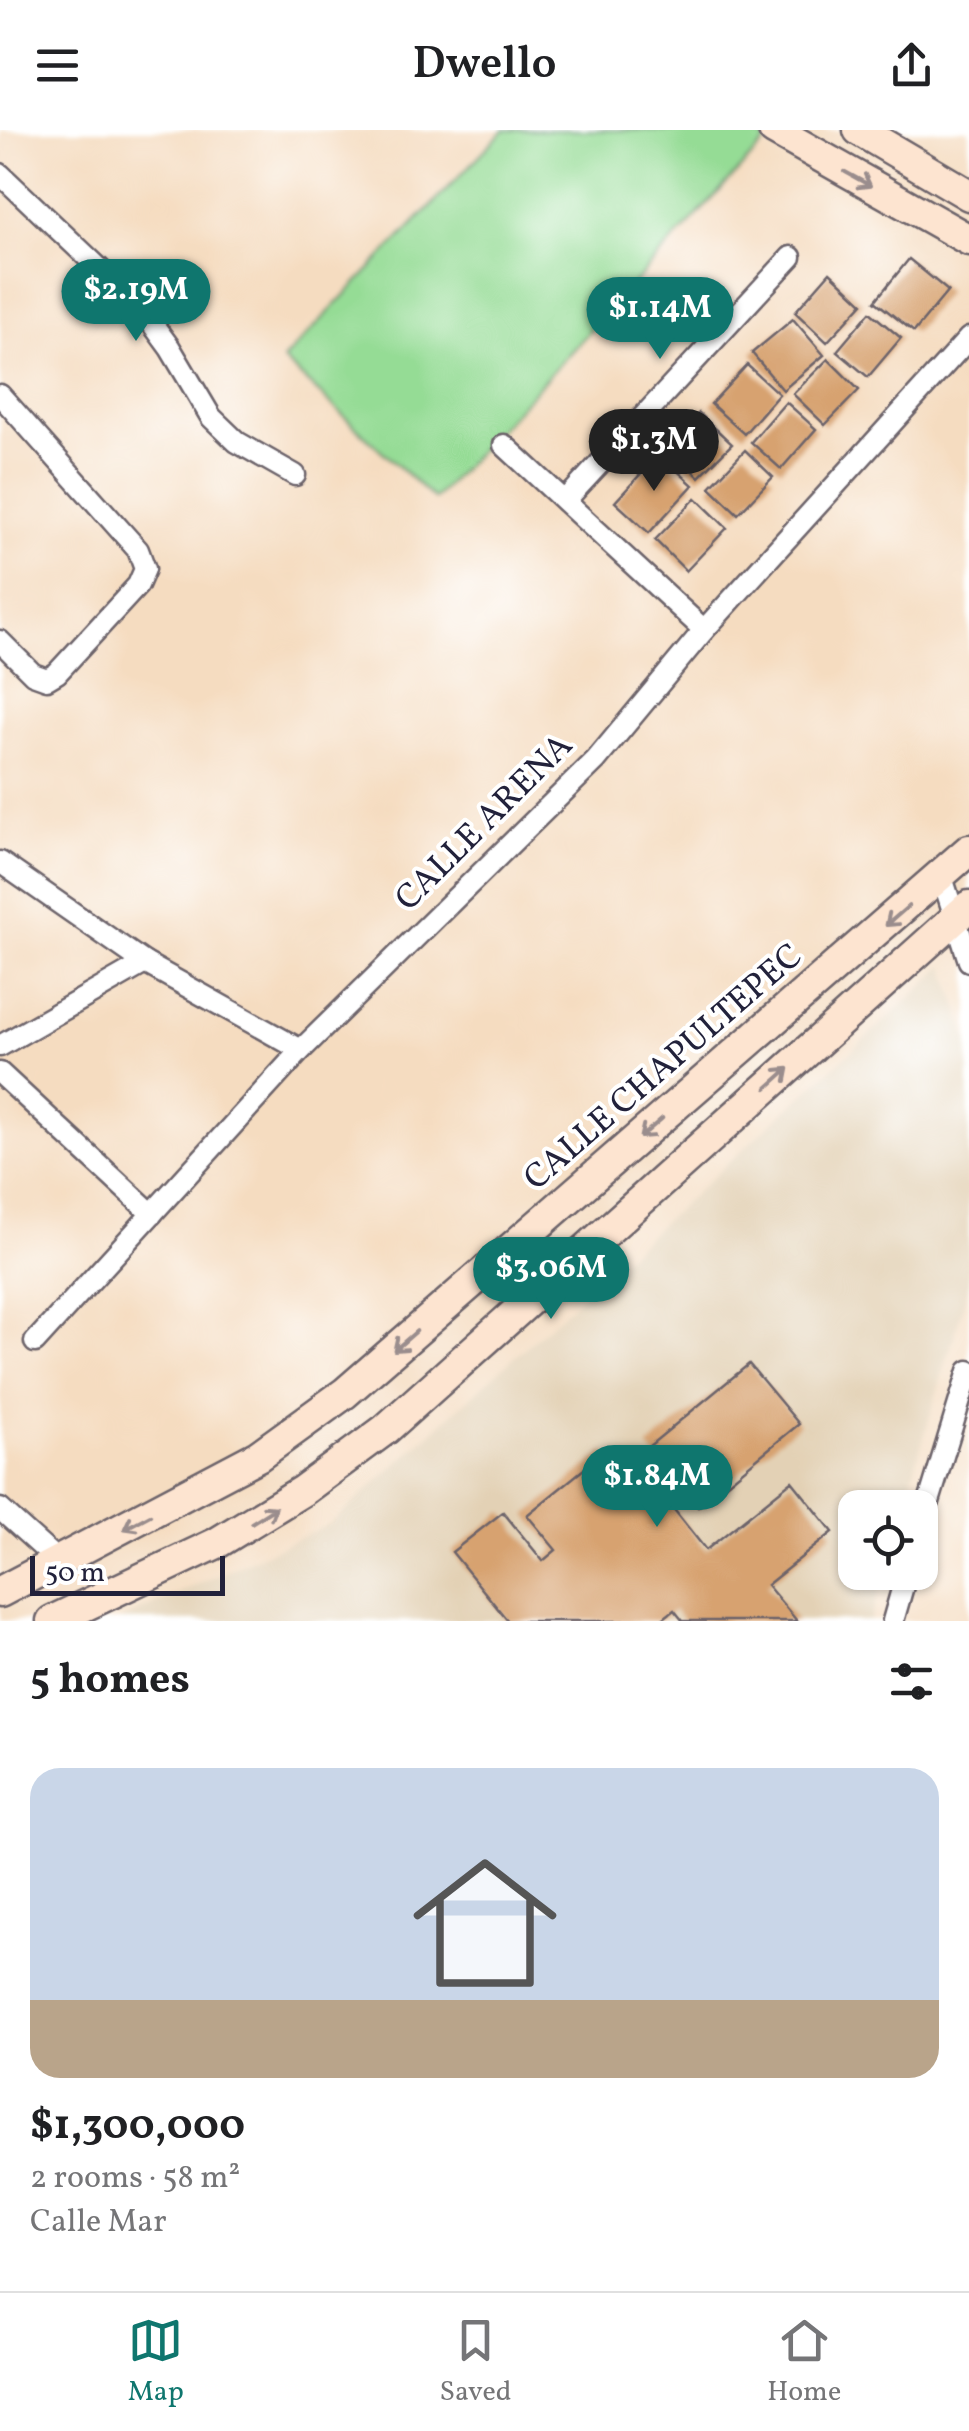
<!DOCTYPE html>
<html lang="en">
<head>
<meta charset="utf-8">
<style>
	:root { --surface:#fff; --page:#f2f2f2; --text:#202124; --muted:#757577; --line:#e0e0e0; --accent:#0f766e }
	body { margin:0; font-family:Vollkorn,serif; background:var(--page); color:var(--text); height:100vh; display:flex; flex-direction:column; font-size:38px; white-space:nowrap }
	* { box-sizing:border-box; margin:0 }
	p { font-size:32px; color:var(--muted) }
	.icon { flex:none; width:55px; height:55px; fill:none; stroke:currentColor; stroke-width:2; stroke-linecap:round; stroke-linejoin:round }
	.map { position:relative; height:1491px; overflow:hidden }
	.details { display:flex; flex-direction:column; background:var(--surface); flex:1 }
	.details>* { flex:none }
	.tools { position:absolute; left:838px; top:1360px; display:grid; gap:20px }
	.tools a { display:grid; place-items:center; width:100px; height:100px; border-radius:20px; background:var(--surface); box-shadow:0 2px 8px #0004; font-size:50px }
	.scale { position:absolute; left:30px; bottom:25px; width:195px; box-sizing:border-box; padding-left:10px; border:5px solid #22223b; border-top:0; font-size:28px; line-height:35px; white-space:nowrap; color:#22223b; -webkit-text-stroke:8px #fff; paint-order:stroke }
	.price { position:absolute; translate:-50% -85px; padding:0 22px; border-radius:35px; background:var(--accent); color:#fff; font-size:32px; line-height:65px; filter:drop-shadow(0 2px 5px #0008) }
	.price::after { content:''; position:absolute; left:50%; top:60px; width:30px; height:22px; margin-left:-15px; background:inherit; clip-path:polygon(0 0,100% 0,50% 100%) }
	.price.active { background:#222; color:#fff }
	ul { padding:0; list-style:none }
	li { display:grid; align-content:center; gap:20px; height:530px; padding:0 30px }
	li+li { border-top:2px solid var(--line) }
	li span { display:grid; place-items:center; height:310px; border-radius:30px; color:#555 }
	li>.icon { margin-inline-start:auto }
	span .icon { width:180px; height:180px; fill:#fffc; stroke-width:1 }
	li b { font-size:42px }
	h2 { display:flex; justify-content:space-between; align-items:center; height:120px; padding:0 30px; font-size:42px }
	header { display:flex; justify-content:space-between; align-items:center; height:130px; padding:0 30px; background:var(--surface); font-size:45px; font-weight:600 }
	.tab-bar { display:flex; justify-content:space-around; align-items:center; height:140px; border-top:2px solid var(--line); background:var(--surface); font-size:28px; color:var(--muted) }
	.tab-bar a { display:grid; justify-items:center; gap:5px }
	.tab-bar .active { color:var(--accent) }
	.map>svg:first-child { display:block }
	.built { fill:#e3d1b5 }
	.green { fill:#95dc95; stroke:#5c7f68; stroke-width:2.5 }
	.building { fill:#d7a26f }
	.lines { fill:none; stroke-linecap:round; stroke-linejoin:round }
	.street-casing { stroke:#6c636a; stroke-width:25 }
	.secondary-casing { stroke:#6c636a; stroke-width:35 }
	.street { stroke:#fff; stroke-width:20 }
	.secondary { stroke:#fde4d0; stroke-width:30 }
	.oneway { stroke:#9a8d8d }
	.labels { text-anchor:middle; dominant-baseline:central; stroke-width:8; stroke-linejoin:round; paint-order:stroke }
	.street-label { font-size:35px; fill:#22223b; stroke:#fff }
</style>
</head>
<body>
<header><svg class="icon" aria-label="menu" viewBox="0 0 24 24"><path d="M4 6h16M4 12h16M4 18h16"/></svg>Dwello<svg class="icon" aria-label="share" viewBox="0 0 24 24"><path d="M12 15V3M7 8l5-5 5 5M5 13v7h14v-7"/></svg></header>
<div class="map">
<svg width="969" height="1491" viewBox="0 0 969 1491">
	<rect width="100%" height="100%" fill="#fff"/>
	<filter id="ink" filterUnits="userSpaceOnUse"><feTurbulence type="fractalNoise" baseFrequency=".01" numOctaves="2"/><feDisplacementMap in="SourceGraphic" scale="20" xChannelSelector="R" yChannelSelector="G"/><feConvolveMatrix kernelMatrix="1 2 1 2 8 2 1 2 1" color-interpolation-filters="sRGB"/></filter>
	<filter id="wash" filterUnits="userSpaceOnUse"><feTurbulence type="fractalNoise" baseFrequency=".0048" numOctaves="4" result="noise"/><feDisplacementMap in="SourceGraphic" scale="40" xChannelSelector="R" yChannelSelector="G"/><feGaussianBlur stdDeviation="2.25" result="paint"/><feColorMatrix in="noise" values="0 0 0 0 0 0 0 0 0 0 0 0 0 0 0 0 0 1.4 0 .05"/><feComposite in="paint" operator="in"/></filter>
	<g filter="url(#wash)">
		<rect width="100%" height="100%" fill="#f5dcc0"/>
		<!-- built -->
		<polygon class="built" points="945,836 969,914 969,1155 903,1377 855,1378 855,1442 884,1443 870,1491 118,1491 332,1393"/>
		<!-- green -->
		<polygon class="green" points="504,0 750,0 767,10 434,369 283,230"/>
		<g id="blocks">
			<!-- building -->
			<g class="building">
				<polygon points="909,129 948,161 914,202 875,171"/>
				<polygon points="830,142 863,173 827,212 795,182"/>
				<polygon points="870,182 901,208 868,247 837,221"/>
				<polygon points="793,189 824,225 783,260 752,223"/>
				<polygon points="828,229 859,260 825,295 793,264"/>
				<polygon points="747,235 779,264 744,304 711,274"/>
				<polygon points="786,272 816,299 781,339 751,312"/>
				<polygon points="699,283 732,314 699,347 667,316"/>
				<polygon points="745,320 773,347 738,384 710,357"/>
				<polygon points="659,324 693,355 649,403 615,372"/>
				<polygon points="696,368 727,398 686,441 655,410"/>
				<polygon points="749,1234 799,1294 698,1377 679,1355 664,1367 706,1420 792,1351 833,1402 767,1455 797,1491 683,1491 674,1480 660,1491 508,1491 452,1422 503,1382 543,1431 556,1420 527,1385 605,1322 637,1362 666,1339 648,1317"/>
			</g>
		</g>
	</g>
	<g filter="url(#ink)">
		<use href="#blocks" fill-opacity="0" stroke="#6c636a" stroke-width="2.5"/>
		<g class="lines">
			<defs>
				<g id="street">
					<polyline points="0,44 140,177 170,218 211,287 237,312 295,345"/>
					<polyline points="0,265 138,420 145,439 138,455 57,543 47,549 33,544 0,511"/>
					<polyline points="504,315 704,500"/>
					<polyline points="565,371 791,127"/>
					<polyline points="0,732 145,833 301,920"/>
					<polyline points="942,747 969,831"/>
					<polyline points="0,916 145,833"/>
					<polyline points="0,943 152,1084"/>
					<polyline points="35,1212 301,920 596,630 704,500 969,208"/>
					<polyline points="0,1379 60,1433"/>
					<polyline points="920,1401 969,1241"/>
					<polyline points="893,1491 907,1442"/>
				</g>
				<g id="secondary">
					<polyline points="774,0 969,110"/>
					<polyline points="859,0 969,65"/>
					<polyline points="0,1462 258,1326 345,1263 969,720"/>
					<polyline points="52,1491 217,1413 302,1361 386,1299 969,776"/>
				</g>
			</defs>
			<!-- street casing -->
			<use href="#street" class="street-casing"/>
			<!-- secondary casing -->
			<use href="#secondary" class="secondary-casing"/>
			<!-- street -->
			<use href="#street" class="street"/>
			<!-- secondary -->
			<use href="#secondary" class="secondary"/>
		</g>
		<!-- one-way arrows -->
		<defs><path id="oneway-shaft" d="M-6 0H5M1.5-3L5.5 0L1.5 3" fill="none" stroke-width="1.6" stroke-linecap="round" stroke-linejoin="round" transform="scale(2.5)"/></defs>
		<g class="oneway">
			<use href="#oneway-shaft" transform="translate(858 49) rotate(29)"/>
			<use href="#oneway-shaft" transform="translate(897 786) rotate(139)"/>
			<use href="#oneway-shaft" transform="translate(778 948) rotate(-42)"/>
			<use href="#oneway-shaft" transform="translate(651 998) rotate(139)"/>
			<use href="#oneway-shaft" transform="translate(405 1211) rotate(139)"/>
			<use href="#oneway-shaft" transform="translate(264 1385) rotate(-32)"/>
			<use href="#oneway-shaft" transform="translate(137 1392) rotate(152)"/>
		</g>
	</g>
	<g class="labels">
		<!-- street labels -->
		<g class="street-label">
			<text transform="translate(485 693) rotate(-45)">CALLE ARENA</text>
			<text transform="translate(664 938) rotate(-41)">CALLE CHAPULTEPEC</text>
		</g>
	</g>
</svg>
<div class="tools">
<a><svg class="icon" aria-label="locate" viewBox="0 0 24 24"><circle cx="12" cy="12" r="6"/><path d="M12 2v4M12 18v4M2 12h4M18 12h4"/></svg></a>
</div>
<div class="scale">50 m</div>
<b class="price" style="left:136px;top:214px">$2.19M</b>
<b class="price" style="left:660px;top:232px">$1.14M</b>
<b class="price active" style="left:654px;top:364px">$1.3M</b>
<b class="price" style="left:551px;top:1192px">$3.06M</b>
<b class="price" style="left:657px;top:1400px">$1.84M</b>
</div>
<section class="details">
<h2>5 homes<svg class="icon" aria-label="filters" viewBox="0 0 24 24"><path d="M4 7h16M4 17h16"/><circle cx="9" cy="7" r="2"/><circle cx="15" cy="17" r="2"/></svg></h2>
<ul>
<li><span style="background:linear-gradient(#c9d6e8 75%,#b9a48a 0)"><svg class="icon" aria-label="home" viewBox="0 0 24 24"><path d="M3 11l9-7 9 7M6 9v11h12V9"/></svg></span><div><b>$1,300,000</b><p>2 rooms · 58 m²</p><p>Calle Mar</p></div></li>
</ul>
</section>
<nav class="tab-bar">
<a class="active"><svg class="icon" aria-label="map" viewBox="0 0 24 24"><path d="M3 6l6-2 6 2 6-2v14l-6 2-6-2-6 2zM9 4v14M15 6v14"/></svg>Map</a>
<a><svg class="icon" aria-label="saved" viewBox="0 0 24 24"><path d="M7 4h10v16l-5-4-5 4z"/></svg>Saved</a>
<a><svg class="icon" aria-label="home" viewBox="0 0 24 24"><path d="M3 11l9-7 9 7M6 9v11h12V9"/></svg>Home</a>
</nav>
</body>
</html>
